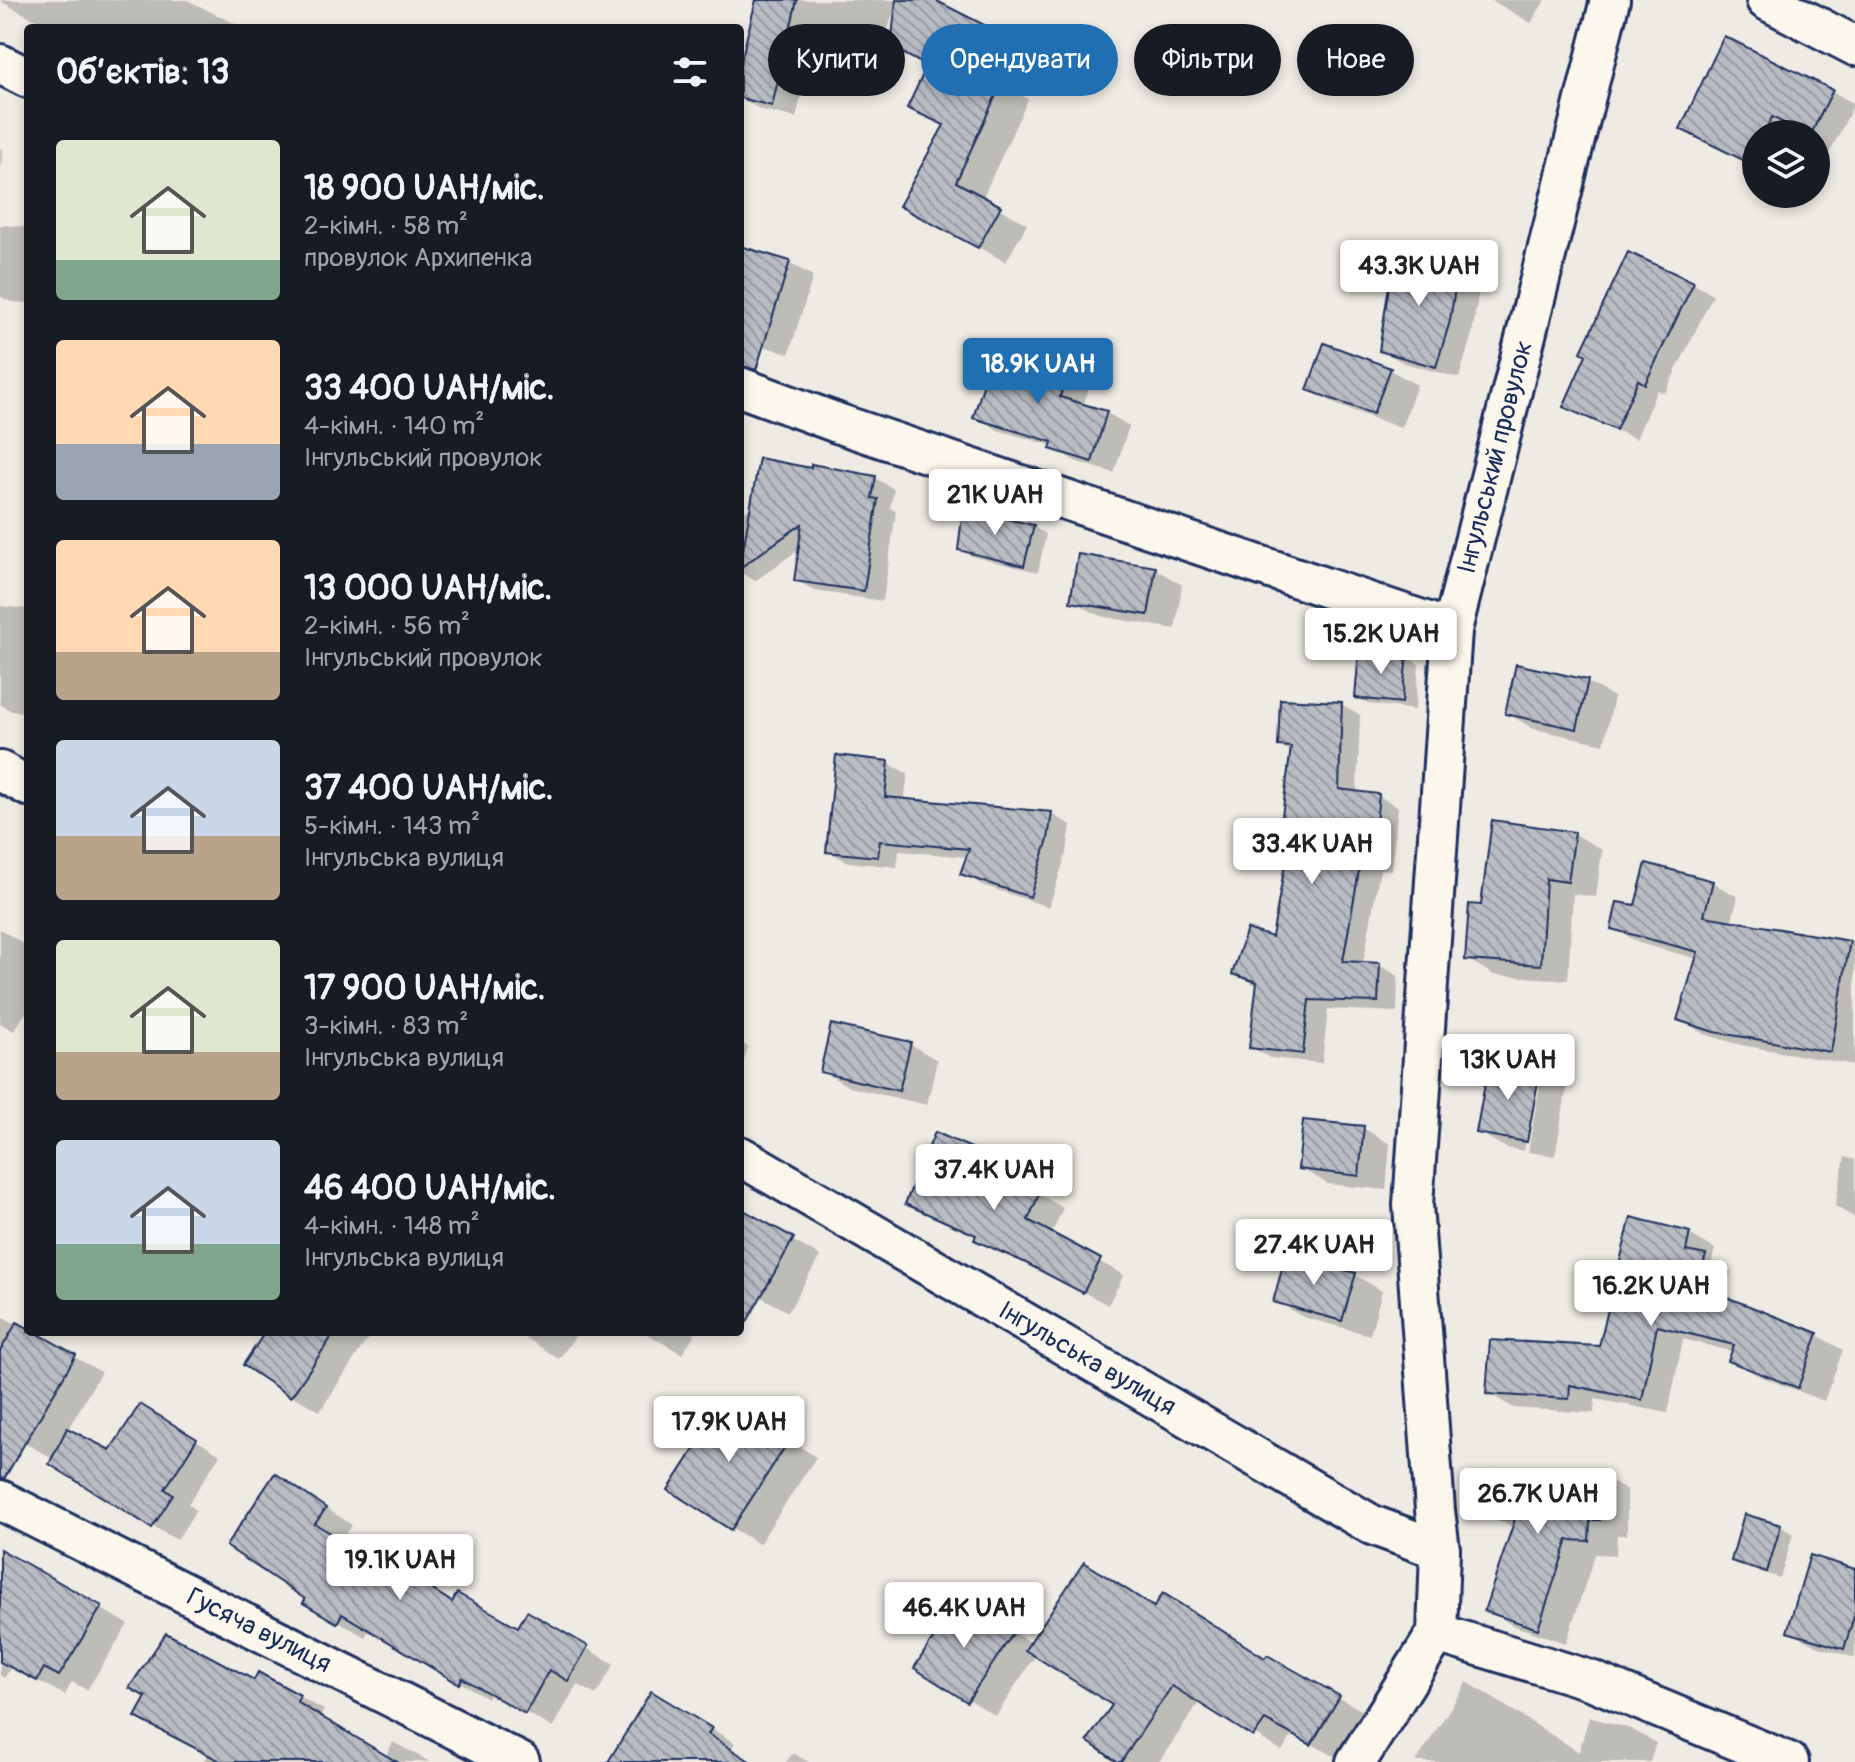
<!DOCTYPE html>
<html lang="uk">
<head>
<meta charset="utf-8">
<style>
	:root { --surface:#171b24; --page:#242831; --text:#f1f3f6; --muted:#9ea1a6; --accent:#1f6fb2 }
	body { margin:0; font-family:Pangolin,sans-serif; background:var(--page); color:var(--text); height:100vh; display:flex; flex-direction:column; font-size:30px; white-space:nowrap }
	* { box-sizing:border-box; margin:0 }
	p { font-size:26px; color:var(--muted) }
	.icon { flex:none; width:44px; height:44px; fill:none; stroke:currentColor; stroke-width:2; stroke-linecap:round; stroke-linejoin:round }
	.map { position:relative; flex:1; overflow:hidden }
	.side { position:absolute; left:24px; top:24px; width:720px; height:1312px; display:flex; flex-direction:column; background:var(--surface); border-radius:8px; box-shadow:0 4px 12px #0003 }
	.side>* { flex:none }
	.top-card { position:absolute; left:768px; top:24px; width:760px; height:72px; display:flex; gap:16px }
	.controls { position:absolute; left:1742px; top:120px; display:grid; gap:16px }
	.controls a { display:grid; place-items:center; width:88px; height:88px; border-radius:50%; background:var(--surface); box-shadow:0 4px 12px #0003; font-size:40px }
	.price { position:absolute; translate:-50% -68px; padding:0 18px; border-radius:8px; background:#fff; color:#222; font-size:26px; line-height:52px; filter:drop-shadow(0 2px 4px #0008) }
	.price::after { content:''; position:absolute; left:50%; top:48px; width:24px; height:18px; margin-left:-12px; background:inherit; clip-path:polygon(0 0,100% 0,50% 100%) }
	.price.on { background:var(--accent); color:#fff }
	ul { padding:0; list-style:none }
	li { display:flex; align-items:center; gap:24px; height:200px; padding:0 32px }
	li span { display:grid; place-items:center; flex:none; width:224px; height:160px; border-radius:8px; color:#555 }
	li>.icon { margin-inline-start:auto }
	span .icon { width:96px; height:96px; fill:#fffc; stroke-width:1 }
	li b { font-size:34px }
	h2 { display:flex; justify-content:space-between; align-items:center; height:96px; padding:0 32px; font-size:34px }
	.pill { padding:0 28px; border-radius:36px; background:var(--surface); box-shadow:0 4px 12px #0003; font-size:28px; line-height:72px }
	.pill.on { background:var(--accent); color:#fff }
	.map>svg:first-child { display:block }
	.shadow { fill:#0003 }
	.building { fill:url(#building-back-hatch); stroke:#1b2f5e; stroke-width:2 }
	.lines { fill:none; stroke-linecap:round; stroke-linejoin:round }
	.minor-casing { stroke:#1b2f5e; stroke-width:44 }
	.minor { stroke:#fbf7ec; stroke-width:38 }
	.labels { text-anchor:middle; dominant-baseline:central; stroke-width:7; stroke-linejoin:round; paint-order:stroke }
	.street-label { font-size:26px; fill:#1b2f5e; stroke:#fbf7ec }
</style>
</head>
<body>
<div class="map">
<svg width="1855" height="1762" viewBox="0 0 1855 1762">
	<defs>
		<pattern id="building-back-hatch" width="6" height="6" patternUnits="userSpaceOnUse" patternTransform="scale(2)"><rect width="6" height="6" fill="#b9bcc3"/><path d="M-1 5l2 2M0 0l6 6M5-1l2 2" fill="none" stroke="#9699a2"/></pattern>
	</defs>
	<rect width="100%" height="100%" fill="#eeebe4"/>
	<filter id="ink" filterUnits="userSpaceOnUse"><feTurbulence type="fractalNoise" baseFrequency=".0125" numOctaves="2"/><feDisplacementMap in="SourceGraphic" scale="16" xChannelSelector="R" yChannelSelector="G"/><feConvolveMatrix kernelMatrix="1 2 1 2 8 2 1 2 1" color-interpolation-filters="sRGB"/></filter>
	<g filter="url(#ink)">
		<!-- shadow -->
		<g class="shadow">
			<polygon points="2,0 187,0 244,28 48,28 49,27 2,2"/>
			<polygon points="772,0 931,0 1017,45 998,82 1028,99 982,199 1027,224 1006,262 929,221 945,127 910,107 929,66 896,3 884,43 870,36 868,41 819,20 796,118 759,109 740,98 740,73"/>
			<polygon points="1491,0 1545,0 1531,23"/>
			<polygon points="1832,91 1854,104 1816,180 1816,134 1756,134 1756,167 1682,129"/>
			<polygon points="0,148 3,150 0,172"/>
			<polygon points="0,225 28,227 28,303 11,302 0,296"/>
			<polygon points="740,248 789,263 813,276 789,354 740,339"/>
			<polygon points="1629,254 1694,284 1713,295 1665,393 1657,390 1636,439 1585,417 1566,406"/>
			<polygon points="1458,264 1481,277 1472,334 1459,378 1404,363 1381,350"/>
			<polygon points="996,353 1067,375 1089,388 1083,406 1107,413 1129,426 1114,473 1075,461 1053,448 1053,446 998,430 976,417"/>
			<polygon points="1390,370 1417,385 1401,428 1337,405 1310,389"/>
			<polygon points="875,478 894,489 890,508 896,511 883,601 815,591 796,580 801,548 755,581 740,572 740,515 753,506"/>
			<polygon points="1033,527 1046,534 1038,572 974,557 960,549"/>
			<polygon points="1155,569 1182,585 1175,629 1100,616 1072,601"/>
			<polygon points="0,606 28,609 28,712 11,711 0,704"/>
			<polygon points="1406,657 1419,664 1415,710 1370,704 1357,697"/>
			<polygon points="1587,682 1614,697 1604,744 1534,729 1507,713"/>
			<polygon points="1341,704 1360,715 1357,793 1379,796 1398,807 1391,870 1380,869 1363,964 1379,965 1398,976 1397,1012 1328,1009 1322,1063 1270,1058 1251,1047 1258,986 1234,973 1274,940 1289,851 1280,846 1292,752 1280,745"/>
			<polygon points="888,763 908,774 904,801 1051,814 1071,825 1067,851 1049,907 982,885 963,873 968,857 899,851 897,867 848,862 828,851"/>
			<polygon points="1494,822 1575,834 1602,850 1596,897 1573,894 1568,980 1494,975 1467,959 1482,907"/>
			<polygon points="1713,883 1738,897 1731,923 1855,944 1855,1065 1741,1045 1704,1034 1679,1019 1698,959 1639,943 1614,928 1636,908"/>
			<polygon points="0,929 28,947 28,1009 14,1031 0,1023"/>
			<polygon points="740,1042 748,1047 740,1074"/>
			<polygon points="910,1044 937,1060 927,1105 849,1087 822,1071"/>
			<polygon points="1540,1072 1567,1087 1555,1156 1528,1152 1541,1079 1537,1079 1524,1151 1506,1148 1478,1132"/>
			<polygon points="1363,1128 1390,1144 1386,1190 1328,1184 1300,1168"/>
			<polygon points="984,1156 1008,1170 1004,1179 1039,1194 1063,1208 1051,1235 1124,1275 1108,1305 1051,1275 1000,1253 976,1239 977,1237 932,1217 907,1203"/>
			<polygon points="1845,1157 1855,1160 1855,1218 1835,1206"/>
			<polygon points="740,1211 820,1256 788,1312 740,1285"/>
			<polygon points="1689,1234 1715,1249 1712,1261 1731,1272 1724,1299 1817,1335 1843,1350 1824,1401 1757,1375 1731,1360 1734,1352 1683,1339 1668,1413 1595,1399 1594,1413 1514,1408 1488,1393 1600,1348"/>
			<polygon points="1355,1275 1382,1291 1370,1335 1303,1317 1276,1301"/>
			<polygon points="0,1315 101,1372 67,1431 111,1453 165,1420 220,1455 188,1504 196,1510 177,1540 153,1526 53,1459 0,1428"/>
			<polygon points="268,1332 372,1332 320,1411 292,1396 246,1364"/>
			<polygon points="517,1332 578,1332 559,1359"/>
			<polygon points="644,1332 696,1332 682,1354"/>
			<polygon points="755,1417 816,1457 759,1544 732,1528"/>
			<polygon points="1600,1475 1627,1490 1627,1535 1617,1535 1616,1555 1595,1554 1566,1643 1514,1626 1487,1610 1514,1528 1496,1518"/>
			<polygon points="302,1492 352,1525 341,1541 453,1604 519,1630 528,1614 614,1664 596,1695 577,1684 553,1728 490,1692 487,1698 370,1629 365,1637 306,1602"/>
			<polygon points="1780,1526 1793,1534 1780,1578 1746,1568 1733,1560"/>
			<polygon points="0,1551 128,1624 87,1690 72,1682 65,1695 11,1667 4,1678 0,1675"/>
			<polygon points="1855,1571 1855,1658 1816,1646 1789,1631"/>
			<polygon points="1156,1608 1267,1660 1268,1658 1366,1713 1340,1759 1293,1734 1282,1751 1200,1701 1159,1762 1121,1762 1114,1704 1036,1654 996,1716 917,1667 988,1615 1032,1644"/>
			<polygon points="259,1675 324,1710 320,1717 386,1756 393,1742 430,1762 203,1762"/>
			<polygon points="1467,1682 1579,1752 1589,1717 1631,1729 1656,1743 1650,1762 1416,1762"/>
			<polygon points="676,1707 735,1743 731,1749 750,1762 616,1762"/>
			<polygon points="793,1753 809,1762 786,1762"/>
		</g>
		<!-- building -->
		<g class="building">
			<polygon points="756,0 797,0 772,106 740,98 740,65"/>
			<polygon points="896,0 935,0 990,28 960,88 964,89 975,68 1002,82 956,182 1001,206 978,248 899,206 944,125 907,108 927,66 891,47"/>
			<polygon points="1724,36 1833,90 1811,134 1806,134 1772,117 1764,134 1756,134 1756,150 1749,163 1680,129"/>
			<polygon points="740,246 790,261 756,370 740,366"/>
			<polygon points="1628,252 1694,282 1645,384 1638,380 1616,430 1563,407 1586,355 1581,352"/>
			<polygon points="1394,253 1459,262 1450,321 1436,367 1379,351"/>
			<polygon points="1324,343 1391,368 1373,414 1307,390"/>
			<polygon points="994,351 1067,373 1060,397 1107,411 1092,462 1050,449 1052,442 973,418"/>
			<polygon points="759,458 811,468 811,464 876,476 872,498 878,499 864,591 794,581 802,524 740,568"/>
			<polygon points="963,509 1034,525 1024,566 958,550"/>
			<polygon points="1078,554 1156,567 1148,615 1070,602"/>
			<polygon points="1359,650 1407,655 1402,703 1355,698"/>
			<polygon points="1516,664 1588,680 1577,729 1505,714"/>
			<polygon points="1280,699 1342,702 1339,789 1379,794 1372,861 1361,859 1343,961 1380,963 1378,1002 1309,1000 1303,1054 1249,1048 1257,982 1232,974 1247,929 1272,937 1288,848 1278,847 1291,747 1278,746"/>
			<polygon points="836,755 889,761 885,797 1052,812 1048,839 1030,897 960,874 969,849 880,841 878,857 826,852"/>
			<polygon points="1492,820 1575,832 1568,882 1546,879 1541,965 1465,960 1469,904 1481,905"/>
			<polygon points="1646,863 1713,881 1704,916 1850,941 1831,1052 1714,1032 1677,1020 1698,952 1611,929 1617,902 1635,905"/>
			<polygon points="831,1024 911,1042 899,1091 820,1072"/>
			<polygon points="1489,1061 1540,1070 1527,1142 1476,1133"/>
			<polygon points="1303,1120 1364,1126 1359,1176 1298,1169"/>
			<polygon points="935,1132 985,1154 980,1166 1040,1192 1028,1220 1101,1259 1083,1293 1024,1262 974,1240 976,1235 905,1204"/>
			<polygon points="740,1208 794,1238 740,1334"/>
			<polygon points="1631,1217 1690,1232 1686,1251 1706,1255 1698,1286 1818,1333 1798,1388 1728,1361 1734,1345 1657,1326 1642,1400 1570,1385 1569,1399 1486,1394 1490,1340 1599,1346"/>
			<polygon points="1286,1254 1356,1273 1342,1321 1273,1302"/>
			<polygon points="17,1322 28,1328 28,1332 35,1332 76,1355 4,1479 0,1478 0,1351"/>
			<polygon points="265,1332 335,1332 291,1397 243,1365"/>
			<polygon points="727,1399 790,1439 731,1530 668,1490"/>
			<polygon points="140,1404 197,1439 165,1489 173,1495 152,1528 49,1464 67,1428 110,1450"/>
			<polygon points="1495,1470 1600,1473 1600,1520 1590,1520 1589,1541 1568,1540 1538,1629 1484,1611 1515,1519 1494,1519"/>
			<polygon points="275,1473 326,1508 315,1524 385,1564 387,1561 452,1602 457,1593 518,1627 527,1611 588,1646 568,1681 549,1670 525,1714 462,1678 459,1684 342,1614 337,1623 303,1603 305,1599 226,1546"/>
			<polygon points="1744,1514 1781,1525 1767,1572 1731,1561"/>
			<polygon points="0,1549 102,1606 59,1676 44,1668 37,1681 0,1662"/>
			<polygon points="1810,1555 1855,1569 1855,1613 1844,1649 1787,1632"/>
			<polygon points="1084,1562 1154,1607 1163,1593 1265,1658 1267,1655 1340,1696 1311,1745 1265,1720 1253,1737 1172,1686 1121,1762 1117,1762 1087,1741 1112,1705 1025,1650"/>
			<polygon points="960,1597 1014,1632 967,1702 914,1668"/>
			<polygon points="166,1633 254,1680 258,1672 300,1695 297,1702 397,1762 222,1762 135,1717 146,1697 129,1688"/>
			<polygon points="651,1691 712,1728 708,1734 751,1762 608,1762"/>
		</g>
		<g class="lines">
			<defs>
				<g id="minor">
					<polyline points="1766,0 1855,46"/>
					<polyline points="0,64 28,78"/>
					<polyline points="740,387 840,424 1452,630"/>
					<polyline points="0,771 28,786"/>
					<path id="s1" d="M740 1156 1372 1525 1440 1550"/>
					<path id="s2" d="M0 1500 520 1762"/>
					<polyline points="1437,1633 1593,1681 1789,1762"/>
					<path id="s3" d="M1356 1762 1437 1633 1440 1550 1435 1510 1413 1205 1452 630 1610 0"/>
				</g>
			</defs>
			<!-- minor casing -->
			<use href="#minor" class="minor-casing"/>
			<!-- minor -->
			<use href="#minor" class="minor"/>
		</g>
	</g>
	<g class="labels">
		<!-- street labels -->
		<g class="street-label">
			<text stroke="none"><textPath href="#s3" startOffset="1336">Інгульський провулок</textPath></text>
			<text stroke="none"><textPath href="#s1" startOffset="402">Інгульська вулиця</textPath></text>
			<text stroke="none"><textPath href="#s2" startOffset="290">Гусяча вулиця</textPath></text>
		</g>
	</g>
</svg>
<div class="controls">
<a><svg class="icon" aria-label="layers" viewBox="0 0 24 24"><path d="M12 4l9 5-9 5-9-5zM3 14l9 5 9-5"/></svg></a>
</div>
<b class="price" style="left:1419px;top:308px">43.3K UAH</b>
<b class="price on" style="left:1038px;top:406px">18.9K UAH</b>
<b class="price" style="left:995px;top:537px">21K UAH</b>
<b class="price" style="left:1381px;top:676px">15.2K UAH</b>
<b class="price" style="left:1312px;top:886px">33.4K UAH</b>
<b class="price" style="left:1508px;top:1102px">13K UAH</b>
<b class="price" style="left:994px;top:1212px">37.4K UAH</b>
<b class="price" style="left:1314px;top:1287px">27.4K UAH</b>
<b class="price" style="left:1651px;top:1328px">16.2K UAH</b>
<b class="price" style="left:729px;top:1464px">17.9K UAH</b>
<b class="price" style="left:1538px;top:1536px">26.7K UAH</b>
<b class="price" style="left:400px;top:1602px">19.1K UAH</b>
<b class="price" style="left:964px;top:1650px">46.4K UAH</b>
<div class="top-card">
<a class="pill">Купити</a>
<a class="pill on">Орендувати</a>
<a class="pill">Фільтри</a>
<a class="pill">Нове</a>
</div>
<section class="side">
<h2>Об’єктів: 13<svg class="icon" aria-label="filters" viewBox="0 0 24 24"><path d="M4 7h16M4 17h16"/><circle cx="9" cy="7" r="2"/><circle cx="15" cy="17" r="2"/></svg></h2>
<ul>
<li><span style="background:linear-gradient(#dfe7d0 75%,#7fa58c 0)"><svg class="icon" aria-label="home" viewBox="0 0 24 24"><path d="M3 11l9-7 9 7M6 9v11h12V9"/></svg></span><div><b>18 900 UAH/міс.</b><p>2-кімн. · 58 m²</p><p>провулок Архипенка</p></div></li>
<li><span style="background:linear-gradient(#ffd9b3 65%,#9aa5b1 0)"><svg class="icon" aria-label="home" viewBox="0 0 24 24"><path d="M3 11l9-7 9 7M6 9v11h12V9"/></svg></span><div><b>33 400 UAH/міс.</b><p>4-кімн. · 140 m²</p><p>Інгульський провулок</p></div></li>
<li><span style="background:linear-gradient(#ffd9b3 70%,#b9a48a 0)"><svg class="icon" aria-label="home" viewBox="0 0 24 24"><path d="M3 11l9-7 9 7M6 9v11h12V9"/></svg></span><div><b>13 000 UAH/міс.</b><p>2-кімн. · 56 m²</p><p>Інгульський провулок</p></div></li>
<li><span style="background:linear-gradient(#c9d6e8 60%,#b9a48a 0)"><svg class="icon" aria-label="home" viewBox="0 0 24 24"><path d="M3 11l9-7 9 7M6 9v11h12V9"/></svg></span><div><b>37 400 UAH/міс.</b><p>5-кімн. · 143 m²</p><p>Інгульська вулиця</p></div></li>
<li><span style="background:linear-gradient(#dfe7d0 70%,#b9a48a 0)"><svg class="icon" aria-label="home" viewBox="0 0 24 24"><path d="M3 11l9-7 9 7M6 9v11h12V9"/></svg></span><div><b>17 900 UAH/міс.</b><p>3-кімн. · 83 m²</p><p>Інгульська вулиця</p></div></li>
<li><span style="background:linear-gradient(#c9d6e8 65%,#7fa58c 0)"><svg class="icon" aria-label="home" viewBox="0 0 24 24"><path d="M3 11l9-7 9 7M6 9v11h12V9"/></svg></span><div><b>46 400 UAH/міс.</b><p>4-кімн. · 148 m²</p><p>Інгульська вулиця</p></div></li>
</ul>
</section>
</div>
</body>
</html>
